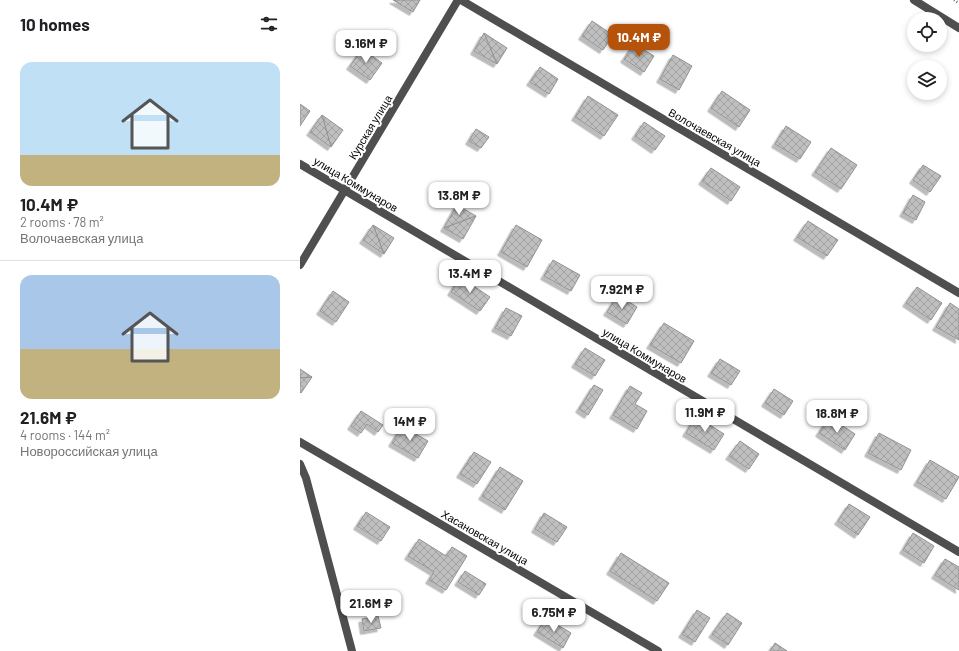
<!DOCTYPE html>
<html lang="en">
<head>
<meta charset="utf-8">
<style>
	:root { --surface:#fff; --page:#f2f2f2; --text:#202124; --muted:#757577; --line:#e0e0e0; --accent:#b45309 }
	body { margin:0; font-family:Barlow,sans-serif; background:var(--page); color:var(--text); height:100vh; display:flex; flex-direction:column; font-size:15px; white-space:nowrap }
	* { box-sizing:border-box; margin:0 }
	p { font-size:13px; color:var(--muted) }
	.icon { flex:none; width:22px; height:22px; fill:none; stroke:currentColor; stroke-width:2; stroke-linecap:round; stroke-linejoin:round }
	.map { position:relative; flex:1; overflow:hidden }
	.drawer { display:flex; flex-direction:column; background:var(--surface); width:300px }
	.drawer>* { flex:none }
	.tools { position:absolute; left:607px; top:12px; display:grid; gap:8px }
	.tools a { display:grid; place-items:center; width:40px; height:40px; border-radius:50%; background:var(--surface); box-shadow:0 2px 6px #0003; font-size:20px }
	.price { position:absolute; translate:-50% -34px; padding:0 9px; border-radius:8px; background:#fff; color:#222; font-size:13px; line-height:26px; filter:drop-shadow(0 1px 2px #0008) }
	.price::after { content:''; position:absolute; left:50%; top:24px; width:12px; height:9px; margin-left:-6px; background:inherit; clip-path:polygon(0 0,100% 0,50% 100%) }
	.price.current { background:var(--accent); color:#fff }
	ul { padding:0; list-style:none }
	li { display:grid; align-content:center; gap:8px; height:212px; padding:0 20px }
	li+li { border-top:1px solid var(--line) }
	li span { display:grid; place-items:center; height:124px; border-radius:12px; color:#555 }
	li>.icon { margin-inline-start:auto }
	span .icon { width:72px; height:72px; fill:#fffc; stroke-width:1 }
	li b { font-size:17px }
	h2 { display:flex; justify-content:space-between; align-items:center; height:48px; padding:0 20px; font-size:17px }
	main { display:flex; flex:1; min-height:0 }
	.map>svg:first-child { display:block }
	.building { fill:url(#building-cross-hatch); stroke:#939393; filter:url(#shadow) }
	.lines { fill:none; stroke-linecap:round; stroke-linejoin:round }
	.path { stroke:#717171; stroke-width:2.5; stroke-dasharray:1 2; stroke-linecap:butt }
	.minor { stroke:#4f4f4f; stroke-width:8 }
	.tertiary { stroke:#4f4f4f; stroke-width:8 }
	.labels { text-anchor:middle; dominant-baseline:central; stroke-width:4; stroke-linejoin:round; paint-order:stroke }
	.street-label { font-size:11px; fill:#000; stroke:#fff }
</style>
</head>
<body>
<main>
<section class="drawer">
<h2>10 homes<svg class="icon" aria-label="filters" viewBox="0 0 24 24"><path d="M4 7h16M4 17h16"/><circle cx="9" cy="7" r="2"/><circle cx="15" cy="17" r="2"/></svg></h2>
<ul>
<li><span style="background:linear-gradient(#bfe0f5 75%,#c2b280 0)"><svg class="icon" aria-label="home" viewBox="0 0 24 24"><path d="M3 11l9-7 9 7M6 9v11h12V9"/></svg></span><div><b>10.4M ₽</b><p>2 rooms · 78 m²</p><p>Волочаевская улица</p></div></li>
<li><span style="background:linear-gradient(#a9c7e8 60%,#c2b280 0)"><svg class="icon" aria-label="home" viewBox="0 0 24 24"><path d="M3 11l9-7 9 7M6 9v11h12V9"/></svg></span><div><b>21.6M ₽</b><p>4 rooms · 144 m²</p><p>Новороссийская улица</p></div></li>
</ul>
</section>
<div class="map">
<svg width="659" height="651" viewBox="0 0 659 651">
	<defs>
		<pattern id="building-cross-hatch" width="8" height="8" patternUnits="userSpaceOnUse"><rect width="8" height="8" fill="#bfbfbf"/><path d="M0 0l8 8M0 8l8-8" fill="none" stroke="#a2a2a2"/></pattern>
		<filter id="shadow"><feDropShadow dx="-3.5" dy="3.5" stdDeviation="0" flood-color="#0004"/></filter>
	</defs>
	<rect width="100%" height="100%" fill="#fff"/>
	<!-- building -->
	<g class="building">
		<polygon points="93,0 120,0 113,12"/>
		<polygon points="292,21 313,35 303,50 282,36"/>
		<polygon points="184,33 207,48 197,64"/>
		<polygon points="184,33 197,64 174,51"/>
		<polygon points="334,44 354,56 344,72 324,59"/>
		<polygon points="62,49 82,63 70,80 50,66"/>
		<polygon points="373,55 392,66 379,90 360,79"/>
		<polygon points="240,67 258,79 249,94 230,82"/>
		<polygon points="422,91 450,110 439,127 411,108"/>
		<polygon points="288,96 318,115 304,136 275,117"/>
		<polygon points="0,104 10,111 0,126"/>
		<polygon points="22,115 43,130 31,147"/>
		<polygon points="22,115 31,147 10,132"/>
		<polygon points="344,122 365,136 355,150 335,136"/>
		<polygon points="486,126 511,142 500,159 475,144"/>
		<polygon points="176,129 189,137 181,148 169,141"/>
		<polygon points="531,148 557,165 541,189 515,172"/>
		<polygon points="623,165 641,176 630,192 613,180"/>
		<polygon points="411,168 440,187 431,201 402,181"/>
		<polygon points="613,195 625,202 616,220 603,213"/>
		<polygon points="157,205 176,216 144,228"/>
		<polygon points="176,216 163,239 144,228"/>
		<polygon points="508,221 538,240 527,256 497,237"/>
		<polygon points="73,225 94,238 84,254"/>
		<polygon points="73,225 84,254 63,240"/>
		<polygon points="216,225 242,240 227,267 201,252"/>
		<polygon points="253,260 280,275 271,291 244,276"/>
		<polygon points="160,277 190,297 180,311 151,292"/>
		<polygon points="617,287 642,303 631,320 606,303"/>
		<polygon points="33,291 49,302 36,322 20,311"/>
		<polygon points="318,295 337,307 327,324 307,312"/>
		<polygon points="650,303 659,309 659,340 636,327"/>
		<polygon points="206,308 222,316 211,336 195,328"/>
		<polygon points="364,323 394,341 381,363 350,345"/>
		<polygon points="285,348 305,360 295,376 275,364"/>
		<polygon points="420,359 440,371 431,385 411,373"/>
		<polygon points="0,369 12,377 0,378"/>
		<polygon points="12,377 1,393 0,392 0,378"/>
		<polygon points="294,385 303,390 288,415 279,409"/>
		<polygon points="330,386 342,393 335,404 347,411 337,429 313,415"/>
		<polygon points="474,389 493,401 484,415 465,403"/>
		<polygon points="61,411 83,425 78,432 67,424 61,433 51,426"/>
		<polygon points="396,416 424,434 414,450 386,433"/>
		<polygon points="529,417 555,434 545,450 519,433"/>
		<polygon points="102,426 128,441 118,458 92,443"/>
		<polygon points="579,433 611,450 601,470 568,453"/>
		<polygon points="440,441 459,454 449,469 429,456"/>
		<polygon points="174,452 191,462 177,484 160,474"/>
		<polygon points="630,460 659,477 646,499 617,482"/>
		<polygon points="200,467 223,481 205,510 182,496"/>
		<polygon points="549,504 570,517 558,535 538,521"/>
		<polygon points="66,512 90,527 81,541 57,526"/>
		<polygon points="244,513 267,527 257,542 235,529"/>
		<polygon points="613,533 634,546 624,563 603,550"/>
		<polygon points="119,539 146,556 152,547 167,556 146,590 129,580 134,572 108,556"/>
		<polygon points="321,553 369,583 357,601 310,571"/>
		<polygon points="645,559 659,567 659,590 635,575"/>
		<polygon points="165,571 186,584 179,595 158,582"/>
		<polygon points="397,610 410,618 395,642 382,634"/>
		<polygon points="427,613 442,623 428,645 412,634"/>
		<polygon points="78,616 81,628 64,631 62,619"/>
		<polygon points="246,618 271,633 263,648 237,632"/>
		<polygon points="475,643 487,651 470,651"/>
	</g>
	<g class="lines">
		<!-- path -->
		<polyline class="path" points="654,0 659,3"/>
		<!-- minor -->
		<g class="minor">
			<polyline points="161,0 659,293"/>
			<polyline points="0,164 659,552"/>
			<polyline points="0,265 158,0"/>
			<polyline points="0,442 358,651"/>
			<polyline points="0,464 6,478 52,651"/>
		</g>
		<!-- tertiary -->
		<polyline class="tertiary" points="614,0 659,28"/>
	</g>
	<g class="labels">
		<!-- street labels -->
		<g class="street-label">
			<text transform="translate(70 127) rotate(-59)">Курская улица</text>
			<text transform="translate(415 137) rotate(30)">Волочаевская улица</text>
			<text transform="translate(56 184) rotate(31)">улица Коммунаров</text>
			<text transform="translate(345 355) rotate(31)">улица Коммунаров</text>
			<text transform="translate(185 537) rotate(30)">Хасановская улица</text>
		</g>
	</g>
</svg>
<div class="tools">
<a><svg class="icon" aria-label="locate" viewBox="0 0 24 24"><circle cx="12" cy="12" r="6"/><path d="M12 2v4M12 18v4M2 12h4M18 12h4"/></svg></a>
<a><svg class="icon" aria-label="layers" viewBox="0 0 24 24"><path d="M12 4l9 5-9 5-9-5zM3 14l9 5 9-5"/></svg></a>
</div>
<b class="price current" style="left:339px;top:58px">10.4M ₽</b>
<b class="price" style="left:66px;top:64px">9.16M ₽</b>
<b class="price" style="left:159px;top:216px">13.8M ₽</b>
<b class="price" style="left:170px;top:294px">13.4M ₽</b>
<b class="price" style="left:322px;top:310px">7.92M ₽</b>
<b class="price" style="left:405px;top:433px">11.9M ₽</b>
<b class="price" style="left:537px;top:434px">18.8M ₽</b>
<b class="price" style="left:110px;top:442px">14M ₽</b>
<b class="price" style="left:71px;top:624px">21.6M ₽</b>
<b class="price" style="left:254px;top:633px">6.75M ₽</b>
</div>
</main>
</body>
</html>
